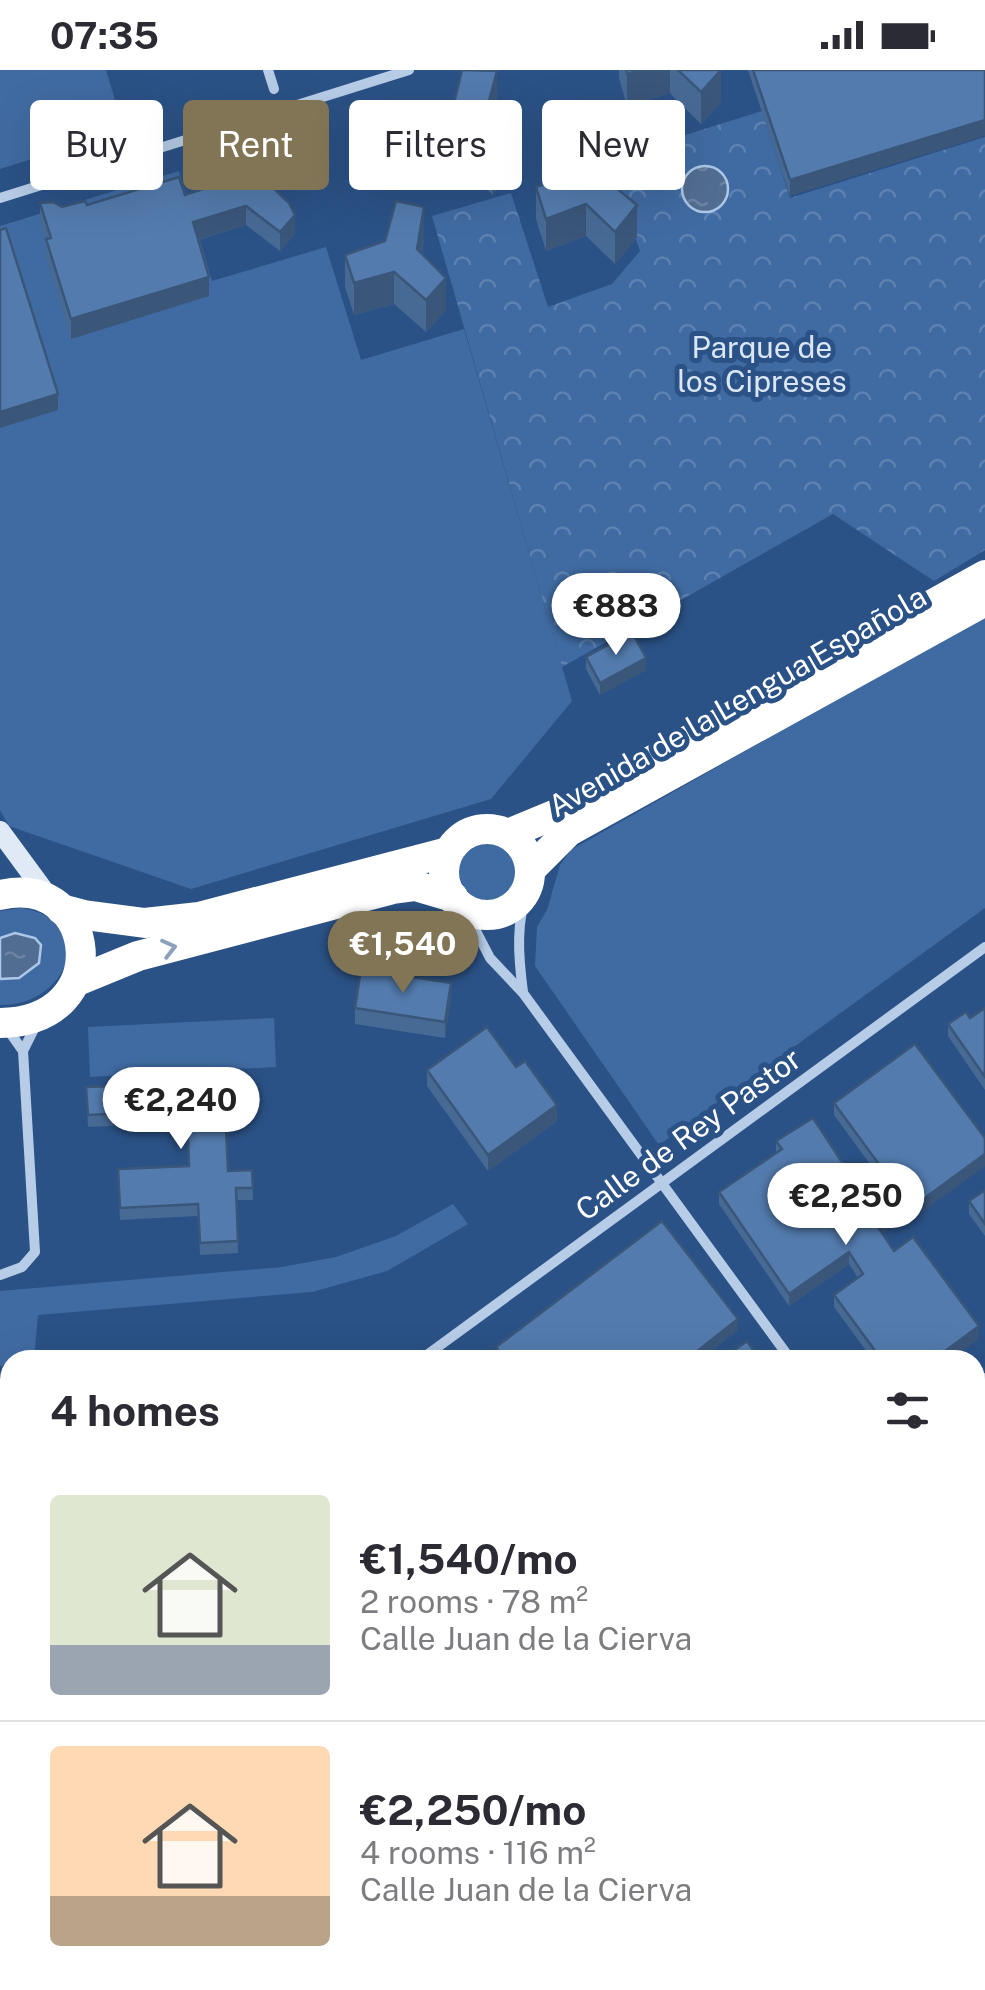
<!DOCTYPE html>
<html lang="en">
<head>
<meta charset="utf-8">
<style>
	:root { --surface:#fff; --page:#f2f2f3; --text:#2b2b33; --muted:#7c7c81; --line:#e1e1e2; --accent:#827555 }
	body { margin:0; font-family:"Public Sans",sans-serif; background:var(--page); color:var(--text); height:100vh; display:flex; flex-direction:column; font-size:38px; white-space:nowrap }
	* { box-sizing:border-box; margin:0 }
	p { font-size:32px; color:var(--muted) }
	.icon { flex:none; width:55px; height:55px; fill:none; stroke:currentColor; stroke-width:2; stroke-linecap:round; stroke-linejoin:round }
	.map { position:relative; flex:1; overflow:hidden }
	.sheet { position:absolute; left:0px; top:1280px; width:985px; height:640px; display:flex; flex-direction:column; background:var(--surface); border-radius:30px 30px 0 0; box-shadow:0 10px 40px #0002 }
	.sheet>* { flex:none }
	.guide { position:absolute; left:30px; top:30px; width:925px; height:90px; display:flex; gap:20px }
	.price { position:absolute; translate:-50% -85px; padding:0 22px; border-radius:35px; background:#fff; color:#222; font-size:32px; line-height:65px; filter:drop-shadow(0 2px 5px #0008) }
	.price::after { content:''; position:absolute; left:50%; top:60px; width:30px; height:22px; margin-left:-15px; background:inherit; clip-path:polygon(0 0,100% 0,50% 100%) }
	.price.active { background:var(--accent); color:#fff }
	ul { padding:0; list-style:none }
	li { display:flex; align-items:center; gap:30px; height:250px; padding:0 50px }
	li+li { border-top:2px solid var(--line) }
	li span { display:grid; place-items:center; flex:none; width:280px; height:200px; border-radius:10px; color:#555 }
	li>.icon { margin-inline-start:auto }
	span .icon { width:120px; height:120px; fill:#fffc; stroke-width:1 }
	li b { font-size:42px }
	h2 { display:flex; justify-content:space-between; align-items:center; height:120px; padding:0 50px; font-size:42px }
	.chip { padding:0 35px; border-radius:10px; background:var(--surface); box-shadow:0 10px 40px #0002; font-size:35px; line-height:90px }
	.chip.active { background:var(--accent); color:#fff }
	.status { display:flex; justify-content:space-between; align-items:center; height:70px; padding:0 50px; background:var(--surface); direction:ltr }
	.status svg { height:28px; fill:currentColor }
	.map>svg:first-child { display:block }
	.grass { fill:#406ba2 }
	.park { fill:url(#park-crowns) }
	.water { fill:url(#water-ripples); stroke:#acc7e7; stroke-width:2.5 }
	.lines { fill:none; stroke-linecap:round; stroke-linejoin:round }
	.street { stroke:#b7cce7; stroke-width:10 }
	.secondary { stroke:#e0eaf7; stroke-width:20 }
	.highway { stroke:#fff; stroke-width:30 }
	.wall { fill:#476a95 }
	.shaded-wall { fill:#3a5679 }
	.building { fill:#537bad; stroke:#3a5679; stroke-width:2.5 }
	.oneway { stroke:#8aa0bc }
	.labels { text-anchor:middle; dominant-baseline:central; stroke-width:10; stroke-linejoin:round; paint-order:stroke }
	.park-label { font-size:30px; fill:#dae6f6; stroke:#2b5286 }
	.street-label { font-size:30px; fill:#fff; stroke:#2b5286 }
</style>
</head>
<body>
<div class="status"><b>07:35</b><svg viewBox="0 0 49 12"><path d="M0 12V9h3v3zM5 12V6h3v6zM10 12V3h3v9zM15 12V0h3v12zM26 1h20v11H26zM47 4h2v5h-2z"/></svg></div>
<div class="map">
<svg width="985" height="1920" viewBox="0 0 985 1920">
	<defs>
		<pattern id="park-crowns" width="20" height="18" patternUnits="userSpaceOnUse" patternTransform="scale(2.5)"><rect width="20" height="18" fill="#406ba2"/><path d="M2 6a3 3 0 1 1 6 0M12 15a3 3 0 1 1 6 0" fill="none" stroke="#5d81b0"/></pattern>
		<pattern id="water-ripples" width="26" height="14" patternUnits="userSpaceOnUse" patternTransform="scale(2.5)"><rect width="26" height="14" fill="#526d92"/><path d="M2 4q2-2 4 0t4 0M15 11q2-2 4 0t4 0" fill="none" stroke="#6c83a2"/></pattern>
	</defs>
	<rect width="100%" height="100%" fill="#2b5286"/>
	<!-- grass -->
	<g class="grass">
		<polygon points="0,0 106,0 124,60 0,99"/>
		<polygon points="179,101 212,211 326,177 361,290 464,259 572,631 491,729 191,819 9,756 0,740 0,156"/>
		<polygon points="985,545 985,838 659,1075 535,896 537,857 547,840 560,795 571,780"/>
		<circle cx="490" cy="800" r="31"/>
		<path d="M22 838C101 852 68 936 0 935V909L7 910 41 875 25 864 0 868V841Z"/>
		<polygon points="274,948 276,997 90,1007 88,957"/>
		<polygon points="453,1134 468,1154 387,1201 312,1222 38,1245 34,1290 10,1290 10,1295 0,1296 0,1221 282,1197 336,1187 396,1166"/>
	</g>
	<!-- park -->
	<polygon class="park" points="762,41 790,128 985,67 985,480 934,511 833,444 562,597 432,146 511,123 548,237 612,214 640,181 608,89"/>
	<!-- water -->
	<g class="water">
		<circle cx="705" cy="119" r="23"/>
		<polygon points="15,863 35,868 41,875 39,893 19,908 0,909 0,868"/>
	</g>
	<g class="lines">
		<!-- street -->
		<g class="street">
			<polyline points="268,0 274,19"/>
			<polyline points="0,128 409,0"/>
			<polyline points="464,838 490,888 523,923 791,1290"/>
			<path d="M523 922C518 884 516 853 528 817"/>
			<polyline points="23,981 38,951"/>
			<polyline points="0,1205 22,1197 35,1182 23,981 6,957"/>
			<polyline points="420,1290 985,877"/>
			<polyline points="975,1316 985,1308"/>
			<polyline points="975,1544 985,1558"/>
			<polyline points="0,1596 10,1588"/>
			<polyline points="0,1652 10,1667"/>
			<polyline points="194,1910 202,1920"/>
			<polyline points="588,1910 595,1920"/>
		</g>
		<!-- secondary -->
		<polyline class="secondary" points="0,761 50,829"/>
		<!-- highway -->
		<g class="highway">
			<circle cx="487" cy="802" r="43"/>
			<polyline points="508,764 556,744 985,505"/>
			<polyline points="530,800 569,761 985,531"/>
			<path d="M0 825C98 802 117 952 0 953"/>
			<polyline points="61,839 84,845 145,853 199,847 448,782"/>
			<polyline points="77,911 138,886 393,819 416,816 453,827"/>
		</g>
	</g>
	<!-- wall -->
	<g class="wall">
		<polygon points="619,0 720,0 721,32 701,54 670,23 627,36 619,8"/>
		<polygon points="748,0 985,0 790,126"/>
		<polygon points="497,33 493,48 514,98 493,125 463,97 424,111 413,80 413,48"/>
		<polygon points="273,79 274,99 271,116 295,164 280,181 246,155 198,170 209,226 71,269 46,188 46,173 40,152 40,133 62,137 185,125 209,117 237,102"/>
		<polygon points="619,103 616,117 637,167 615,194 586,166 546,181 536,149 536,117"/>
		<polygon points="424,169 422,184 446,240 426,262 394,234 354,245 345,217 345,185"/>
		<polygon points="586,587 646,600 600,625 586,599"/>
		<polygon points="451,929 445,968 355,954 355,938"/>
		<polygon points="985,938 985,1020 948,966 948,954 970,948"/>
		<polygon points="915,974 911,1150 834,1045 834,1033"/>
		<polygon points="427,1000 557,1051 488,1101 427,1016"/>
		<polygon points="185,1011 228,1101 252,1100 253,1130 237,1130 238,1183 200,1185 198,1146 120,1150 118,1099 189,1096 187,1052 88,1057 86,1017"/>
		<polygon points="776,1071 859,1118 888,1159 882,1163 894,1181 979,1268 950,1290 873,1290 834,1237 834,1225 858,1208 849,1194 789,1236 719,1134 719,1122 776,1083"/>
		<polygon points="985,1120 985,1166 969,1144 969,1131"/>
		<polygon points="738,1260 699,1290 498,1290 496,1288 496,1277"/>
		<polygon points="985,1340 985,1476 975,1462 975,1347"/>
	</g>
	<!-- shaded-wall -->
	<g class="shaded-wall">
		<polygon points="642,0 670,0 670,23 627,36 627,4"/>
		<polygon points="721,0 721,32 701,54 701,22"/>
		<polygon points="497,1 497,33 486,74 486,42"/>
		<polygon points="985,50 985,66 790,126 790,110"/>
		<polygon points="463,65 463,97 424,111 424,80"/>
		<polygon points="514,66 514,98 493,125 493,93"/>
		<polygon points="273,71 273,88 274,79 274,99 267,132 267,112"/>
		<polygon points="619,71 619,103 609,144 609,112"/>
		<polygon points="586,134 586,166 546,181 546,149"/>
		<polygon points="637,135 637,167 615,194 615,162"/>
		<polygon points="246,136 246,155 193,171 193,152"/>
		<polygon points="424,137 424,169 417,211 417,179"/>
		<polygon points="295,145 295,164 280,181 280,162"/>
		<polygon points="394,202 394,234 354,245 354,213"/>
		<polygon points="209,207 209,226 71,269 71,249"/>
		<polygon points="446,208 446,240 426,262 426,230"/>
		<polygon points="58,324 58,340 0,358 0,342"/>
		<polygon points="646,588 646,600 600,625 600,613"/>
		<polygon points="451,913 451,929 445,968 445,952"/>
		<polygon points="557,1035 557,1051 488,1101 488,1085"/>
		<polygon points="985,1084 985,1096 911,1150 911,1138"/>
		<polygon points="888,1147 888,1159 876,1166 876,1154"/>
		<polygon points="849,1182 849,1194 789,1236 789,1224"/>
		<polygon points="738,1249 738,1260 699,1290 686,1290"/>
		<polygon points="979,1256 979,1268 950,1290 933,1290"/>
		<polygon points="10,1515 10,1530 0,1537 0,1522"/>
		<polygon points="983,1598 983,1608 975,1613 975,1603"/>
	</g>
	<!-- building -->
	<g class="building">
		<polygon points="462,0 497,1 486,42 514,66 493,93 463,65 424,80 413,48 454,33"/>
		<polygon points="626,0 642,0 627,4"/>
		<polygon points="678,0 721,0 701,22"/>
		<polygon points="753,0 985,0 985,50 790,110"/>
		<polygon points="586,62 619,71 609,112 637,135 615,162 586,134 546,149 536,117 577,102"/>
		<polygon points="250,66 273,71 271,79 274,79 267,112 289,133 295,145 280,162 246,136 193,152 209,207 71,249 46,169 51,168 40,133 53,132 62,137 85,131 87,135 179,107 185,125 209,117 237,102 243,78 249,73"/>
		<polygon points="396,131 424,137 417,179 446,208 426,230 394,202 354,213 345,185 385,171"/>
		<polygon points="6,158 58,324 0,342 0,160"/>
		<polygon points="632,562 646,588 600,613 586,587"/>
		<polygon points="361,899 451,913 445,952 355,938"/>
		<polygon points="985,938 985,1007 948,954 966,942 970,948"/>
		<polygon points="487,957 516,997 525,991 557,1035 488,1085 427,1000"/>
		<polygon points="915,974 985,1068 985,1084 911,1138 834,1033"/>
		<polygon points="185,1002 185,1011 224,1015 228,1101 252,1100 253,1118 236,1118 238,1171 200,1173 198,1134 120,1138 118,1099 189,1096 187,1040 88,1045 86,1017 140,1015 140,1004"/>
		<polygon points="813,1048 859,1118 869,1117 888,1147 876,1154 894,1181 913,1167 979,1256 933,1290 882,1290 834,1225 863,1204 849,1182 789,1224 719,1122 782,1079 776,1071"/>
		<polygon points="985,1120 985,1154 969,1131"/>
		<polygon points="662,1151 738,1249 686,1290 498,1290 503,1287 496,1277"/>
		<polygon points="747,1271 760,1290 721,1290"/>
		<polygon points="329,1287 325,1290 294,1290"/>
		<polygon points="985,1340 985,1464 975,1450 975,1347"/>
		<polygon points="10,1348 10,1515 0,1522 0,1355"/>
		<polygon points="975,1587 983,1598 975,1603"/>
		<polygon points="377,1910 552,1910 559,1920 363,1920"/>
	</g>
	<!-- one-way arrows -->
	<defs><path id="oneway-chevron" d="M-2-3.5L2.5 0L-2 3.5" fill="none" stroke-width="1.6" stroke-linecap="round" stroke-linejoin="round" transform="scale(2.5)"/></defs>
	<use class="oneway" href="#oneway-chevron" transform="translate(169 878) rotate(-14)"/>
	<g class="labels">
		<!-- park labels -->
		<g class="park-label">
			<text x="762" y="277">Parque de<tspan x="762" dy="34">los Cipreses</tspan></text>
		</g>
		<!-- street labels -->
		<g class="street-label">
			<text transform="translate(737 631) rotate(-30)">Avenida de la Lengua Española</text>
			<text transform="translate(688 1064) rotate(-36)">Calle de Rey Pastor</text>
		</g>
	</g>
</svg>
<b class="price" style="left:616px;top:588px">€883</b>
<b class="price active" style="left:403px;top:926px">€1,540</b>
<b class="price" style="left:181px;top:1082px">€2,240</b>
<b class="price" style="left:846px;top:1178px">€2,250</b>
<div class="guide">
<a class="chip">Buy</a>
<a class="chip active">Rent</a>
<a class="chip">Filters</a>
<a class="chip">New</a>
</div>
<section class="sheet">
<h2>4 homes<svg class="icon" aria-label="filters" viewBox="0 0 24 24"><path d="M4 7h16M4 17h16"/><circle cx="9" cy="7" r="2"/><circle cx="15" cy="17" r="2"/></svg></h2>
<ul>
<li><span style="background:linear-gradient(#dfe7d0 75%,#9aa5b1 0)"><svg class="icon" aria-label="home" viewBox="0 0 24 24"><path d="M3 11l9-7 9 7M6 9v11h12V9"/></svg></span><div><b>€1,540/mo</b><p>2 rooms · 78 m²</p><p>Calle Juan de la Cierva</p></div></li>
<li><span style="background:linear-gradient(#ffd9b3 75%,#b9a48a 0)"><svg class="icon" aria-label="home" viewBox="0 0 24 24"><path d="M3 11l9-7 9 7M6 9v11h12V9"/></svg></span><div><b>€2,250/mo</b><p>4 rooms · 116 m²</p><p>Calle Juan de la Cierva</p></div></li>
</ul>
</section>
</div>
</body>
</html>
